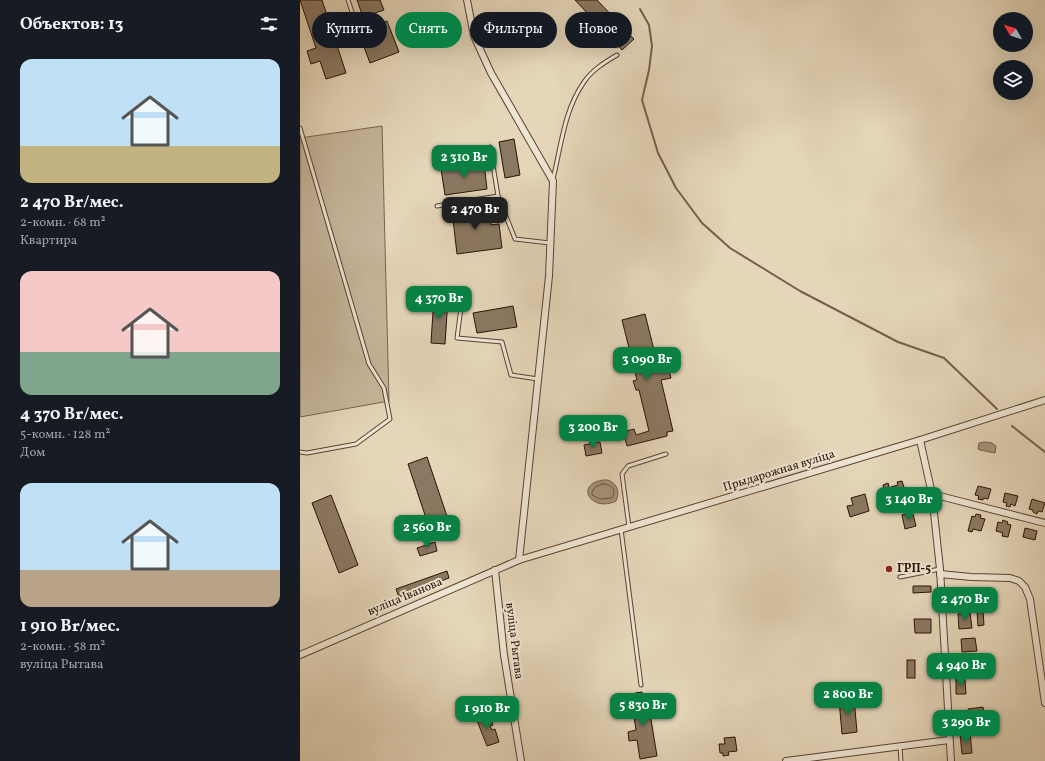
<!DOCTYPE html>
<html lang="ru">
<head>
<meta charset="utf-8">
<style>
	:root { --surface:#171b24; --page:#242831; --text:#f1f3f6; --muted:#9ea1a6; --accent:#0b8043 }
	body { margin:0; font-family:Vollkorn,serif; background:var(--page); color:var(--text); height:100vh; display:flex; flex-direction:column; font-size:15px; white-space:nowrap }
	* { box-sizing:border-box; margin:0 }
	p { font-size:13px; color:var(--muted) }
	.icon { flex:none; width:22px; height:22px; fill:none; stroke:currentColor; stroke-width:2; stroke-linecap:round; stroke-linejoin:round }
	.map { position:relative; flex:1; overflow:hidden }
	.sheet { display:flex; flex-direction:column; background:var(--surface); width:300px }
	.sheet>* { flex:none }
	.top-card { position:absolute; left:12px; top:12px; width:380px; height:36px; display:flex; gap:8px }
	.needle { width:26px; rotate:309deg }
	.tools { position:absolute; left:693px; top:12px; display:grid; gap:8px }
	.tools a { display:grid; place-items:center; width:40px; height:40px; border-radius:50%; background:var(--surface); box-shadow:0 4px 16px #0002; font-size:20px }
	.price { position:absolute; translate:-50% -34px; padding:0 9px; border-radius:8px; background:var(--accent); color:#fff; font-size:13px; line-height:26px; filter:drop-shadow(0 1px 2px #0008) }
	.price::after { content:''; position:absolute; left:50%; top:24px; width:12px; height:9px; margin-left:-6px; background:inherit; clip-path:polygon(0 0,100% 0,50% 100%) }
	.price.on { background:#222; color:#fff }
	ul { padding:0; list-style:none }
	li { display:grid; align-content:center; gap:8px; height:212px; padding:0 20px }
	li span { display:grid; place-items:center; height:124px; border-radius:12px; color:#555 }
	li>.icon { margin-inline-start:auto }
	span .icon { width:72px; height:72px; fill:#fffc; stroke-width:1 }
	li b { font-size:17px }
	h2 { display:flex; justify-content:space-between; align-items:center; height:48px; padding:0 20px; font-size:17px }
	.pill { padding:0 14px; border-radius:18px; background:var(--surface); box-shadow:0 4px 16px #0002; font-size:14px; line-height:36px }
	.pill.on { background:var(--accent); color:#fff }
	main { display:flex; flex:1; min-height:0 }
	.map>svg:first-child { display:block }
	.green { fill:#c5b59a; stroke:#78644e }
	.water { fill:#a5937b; stroke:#745f4b }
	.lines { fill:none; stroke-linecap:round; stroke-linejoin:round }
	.shore { stroke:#68523f; stroke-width:1 }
	.stream { stroke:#745f4b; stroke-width:2 }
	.building { fill:#8b7862; stroke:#2a1203 }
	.lane-casing { stroke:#594330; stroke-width:5 }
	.street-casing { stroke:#594330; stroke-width:8 }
	.lane { stroke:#eee4d2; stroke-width:3 }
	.street { stroke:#eee4d2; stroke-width:6 }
	.poi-dot { fill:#8f2418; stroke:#eee4d2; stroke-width:1.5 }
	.labels { text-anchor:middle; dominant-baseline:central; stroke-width:4; stroke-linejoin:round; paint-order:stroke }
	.street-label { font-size:12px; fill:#2a1203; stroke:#eee4d2 }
	.poi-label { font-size:12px; font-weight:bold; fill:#2a1203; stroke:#eee4d2; text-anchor:start }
</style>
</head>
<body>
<main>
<section class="sheet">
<h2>Объектов: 13<svg class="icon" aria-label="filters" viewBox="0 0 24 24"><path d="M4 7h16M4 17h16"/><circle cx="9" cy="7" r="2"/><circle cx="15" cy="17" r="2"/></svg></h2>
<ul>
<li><span style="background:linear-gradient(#bfe0f5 70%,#c2b280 0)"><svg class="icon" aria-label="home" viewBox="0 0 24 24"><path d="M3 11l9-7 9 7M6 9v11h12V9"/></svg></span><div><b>2 470 Br/мес.</b><p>2-комн. · 68 m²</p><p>Квартира</p></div></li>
<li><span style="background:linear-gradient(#f6c9c9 65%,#7fa58c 0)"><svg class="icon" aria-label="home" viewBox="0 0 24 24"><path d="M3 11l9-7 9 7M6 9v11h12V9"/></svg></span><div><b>4 370 Br/мес.</b><p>5-комн. · 128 m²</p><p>Дом</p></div></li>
<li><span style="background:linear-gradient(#bfe0f5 70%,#b9a48a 0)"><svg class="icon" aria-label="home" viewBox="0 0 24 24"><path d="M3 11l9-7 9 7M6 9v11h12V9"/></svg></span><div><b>1 910 Br/мес.</b><p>2-комн. · 58 m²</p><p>вуліца Рытава</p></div></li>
</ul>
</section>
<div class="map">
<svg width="745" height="761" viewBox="0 0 745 761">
	<rect width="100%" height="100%" fill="#e5d6b9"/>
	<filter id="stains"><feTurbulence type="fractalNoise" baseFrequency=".005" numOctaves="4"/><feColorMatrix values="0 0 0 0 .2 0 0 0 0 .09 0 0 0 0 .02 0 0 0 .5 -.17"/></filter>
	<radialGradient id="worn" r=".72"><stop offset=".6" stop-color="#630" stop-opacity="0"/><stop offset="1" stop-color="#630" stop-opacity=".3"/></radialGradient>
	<!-- green -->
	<polygon class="green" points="82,126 89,401 0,417 0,138"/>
	<!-- water -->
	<g class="water">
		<polygon points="684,442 692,443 696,446 695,453 680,450 678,449 679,443"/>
		<path d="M303 480H308C318 484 320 492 316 501 291 513 274 484 303 480Z"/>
	</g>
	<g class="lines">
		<!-- shore -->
		<path class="shore" d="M303 484C312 484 317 490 312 498L300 499 292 495C291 489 297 485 303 484Z"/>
		<!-- stream -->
		<g class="stream">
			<polyline points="340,9 349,25 352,46 349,70 342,100 358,153 376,188 402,223 430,248 500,291 598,342 644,358 697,409"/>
			<polyline points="712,426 745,452"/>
		</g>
	</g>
	<!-- building -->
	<g class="building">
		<polygon points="0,0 22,0 46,73 26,79 20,61 11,64 7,51 16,48"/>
		<polygon points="57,0 80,0 84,10 63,17"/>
		<polygon points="275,0 297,0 334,39 322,50"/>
		<polygon points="87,21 99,52 70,63 64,47 73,44 67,29"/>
		<polygon points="214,139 220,175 205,178 199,142"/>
		<polygon points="184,163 187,189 145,195 141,169"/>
		<polygon points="188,206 191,225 199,224 202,248 157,254 152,211"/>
		<polygon points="134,296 148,298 145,344 131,343"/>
		<polygon points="213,306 217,327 177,333 173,313"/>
		<polygon points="345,314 358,366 367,363 371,378 361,380 373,431 367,432 367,436 327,446 323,432 334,429 336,435 349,431 339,390 336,390 333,381 337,380 322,320"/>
		<polygon points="300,442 302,453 286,456 284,445"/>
		<polygon points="127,457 152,531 126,540 123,529 129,527 108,464"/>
		<polygon points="602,481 607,496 595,500 591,487 598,485 597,482"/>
		<polygon points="588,483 593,499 587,500 583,485"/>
		<polygon points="678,486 691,489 688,499 683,498 683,500 678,499 679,496 675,495"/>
		<polygon points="705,493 718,496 715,506 711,504 710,507 706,506 707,503 703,502"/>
		<polygon points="565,494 569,511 550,517 547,506 553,505 551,498"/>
		<polygon points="31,495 58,565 39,573 12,503"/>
		<polygon points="732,499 745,503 742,512 738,511 737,514 733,512 733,510 729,509"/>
		<polygon points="609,513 609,515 613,514 616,526 605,529 602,515"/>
		<polygon points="676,514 681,515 680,518 685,519 681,531 673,529 672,532 668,531 672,516 675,517"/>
		<polygon points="703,520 708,522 707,524 711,525 708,537 702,536 703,533 696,531 698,522 702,523"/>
		<polygon points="725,528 737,531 735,540 723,537"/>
		<polygon points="135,542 137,551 120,556 117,548"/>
		<polygon points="147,571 149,578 99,597 96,589"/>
		<polygon points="613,586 631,586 631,592 613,593"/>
		<polygon points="677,611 683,611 684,625 678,626"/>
		<polygon points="670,613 672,628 659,629 658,614"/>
		<polygon points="614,619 631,619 631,633 615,633"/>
		<polygon points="675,638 677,651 662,652 661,639"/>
		<polygon points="664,655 665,663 652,664 651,656"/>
		<rect x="607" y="660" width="8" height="18"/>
		<polygon points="655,667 664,667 665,680 656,680"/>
		<polygon points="656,680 665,680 666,694 656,694"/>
		<polygon points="342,692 342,695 347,695 357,756 340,759 337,740 329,741 328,732 336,730 331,697 335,696 335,693"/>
		<polygon points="554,698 557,732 542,734 539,700"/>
		<polygon points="683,707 685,721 670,722 668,709"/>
		<polygon points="186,714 188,721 191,720 193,725 190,726 192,730 195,729 199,742 187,746 176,718"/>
		<polygon points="670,733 672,753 662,754 660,734"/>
		<polygon points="435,737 437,751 428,752 429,755 423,756 423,753 420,753 419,744 425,744 424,738"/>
	</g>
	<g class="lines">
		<defs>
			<g id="lane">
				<polyline points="48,0 60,36"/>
				<polyline points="0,128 69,364 84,388 90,419 56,444 7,453 0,452"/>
				<polyline points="190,147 198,196 215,239 250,243"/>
				<path d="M253 179C261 147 264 110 284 82 292 70 305 62 317 55"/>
				<polyline points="137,206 198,196"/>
				<polyline points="162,300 157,338 202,342 211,375 238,379"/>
				<polyline points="329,527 322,474 328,466 366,454"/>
				<polyline points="321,529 341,685"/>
				<polyline points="600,577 640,569"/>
				<polyline points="600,747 601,761"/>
			</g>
			<g id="street">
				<polyline points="167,0 174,36 191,73 253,181 249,276 219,560"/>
				<polyline points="620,440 632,494 640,569 651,761"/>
				<polyline points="632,494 745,523"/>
				<polyline points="195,570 204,655 221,761"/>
				<polyline points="640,574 671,577 710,578 719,581 725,587 730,599 745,703"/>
				<polyline points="0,655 219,560 620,440 745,400"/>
				<polyline points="486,761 649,740"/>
			</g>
		</defs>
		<!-- lane casing -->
		<use href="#lane" class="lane-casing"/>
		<!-- street casing -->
		<use href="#street" class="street-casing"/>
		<!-- lane -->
		<use href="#lane" class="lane"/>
		<!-- street -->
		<use href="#street" class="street"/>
	</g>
	<!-- markers -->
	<circle class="poi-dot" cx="589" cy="569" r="4"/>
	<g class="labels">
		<!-- street labels -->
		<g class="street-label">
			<text transform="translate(479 471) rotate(-17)">Прыдарожная вуліца</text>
			<text transform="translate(105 597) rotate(-23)">вуліца Іванова</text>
			<text transform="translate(214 641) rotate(83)">вуліца Рытава</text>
		</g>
		<!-- poi labels -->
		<g class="poi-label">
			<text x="597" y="569">ГРП-5</text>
		</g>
	</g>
	<rect width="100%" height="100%" filter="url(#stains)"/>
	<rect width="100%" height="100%" fill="url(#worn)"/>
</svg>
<div class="tools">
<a><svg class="needle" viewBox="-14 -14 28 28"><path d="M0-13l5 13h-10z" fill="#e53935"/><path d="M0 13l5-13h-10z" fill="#9ea1a6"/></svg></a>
<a><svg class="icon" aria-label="layers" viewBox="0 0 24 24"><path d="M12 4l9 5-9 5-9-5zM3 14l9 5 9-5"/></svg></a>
</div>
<b class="price" style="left:164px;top:179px">2 310 Br</b>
<b class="price on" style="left:175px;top:231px">2 470 Br</b>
<b class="price" style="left:139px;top:320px">4 370 Br</b>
<b class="price" style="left:347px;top:381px">3 090 Br</b>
<b class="price" style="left:293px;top:449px">3 200 Br</b>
<b class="price" style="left:609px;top:521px">3 140 Br</b>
<b class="price" style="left:127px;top:549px">2 560 Br</b>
<b class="price" style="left:665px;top:621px">2 470 Br</b>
<b class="price" style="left:661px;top:687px">4 940 Br</b>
<b class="price" style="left:548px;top:716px">2 800 Br</b>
<b class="price" style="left:343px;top:727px">5 830 Br</b>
<b class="price" style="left:187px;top:730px">1 910 Br</b>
<b class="price" style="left:666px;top:744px">3 290 Br</b>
<div class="top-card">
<a class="pill">Купить</a>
<a class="pill on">Снять</a>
<a class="pill">Фильтры</a>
<a class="pill">Новое</a>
</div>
</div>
</main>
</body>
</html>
